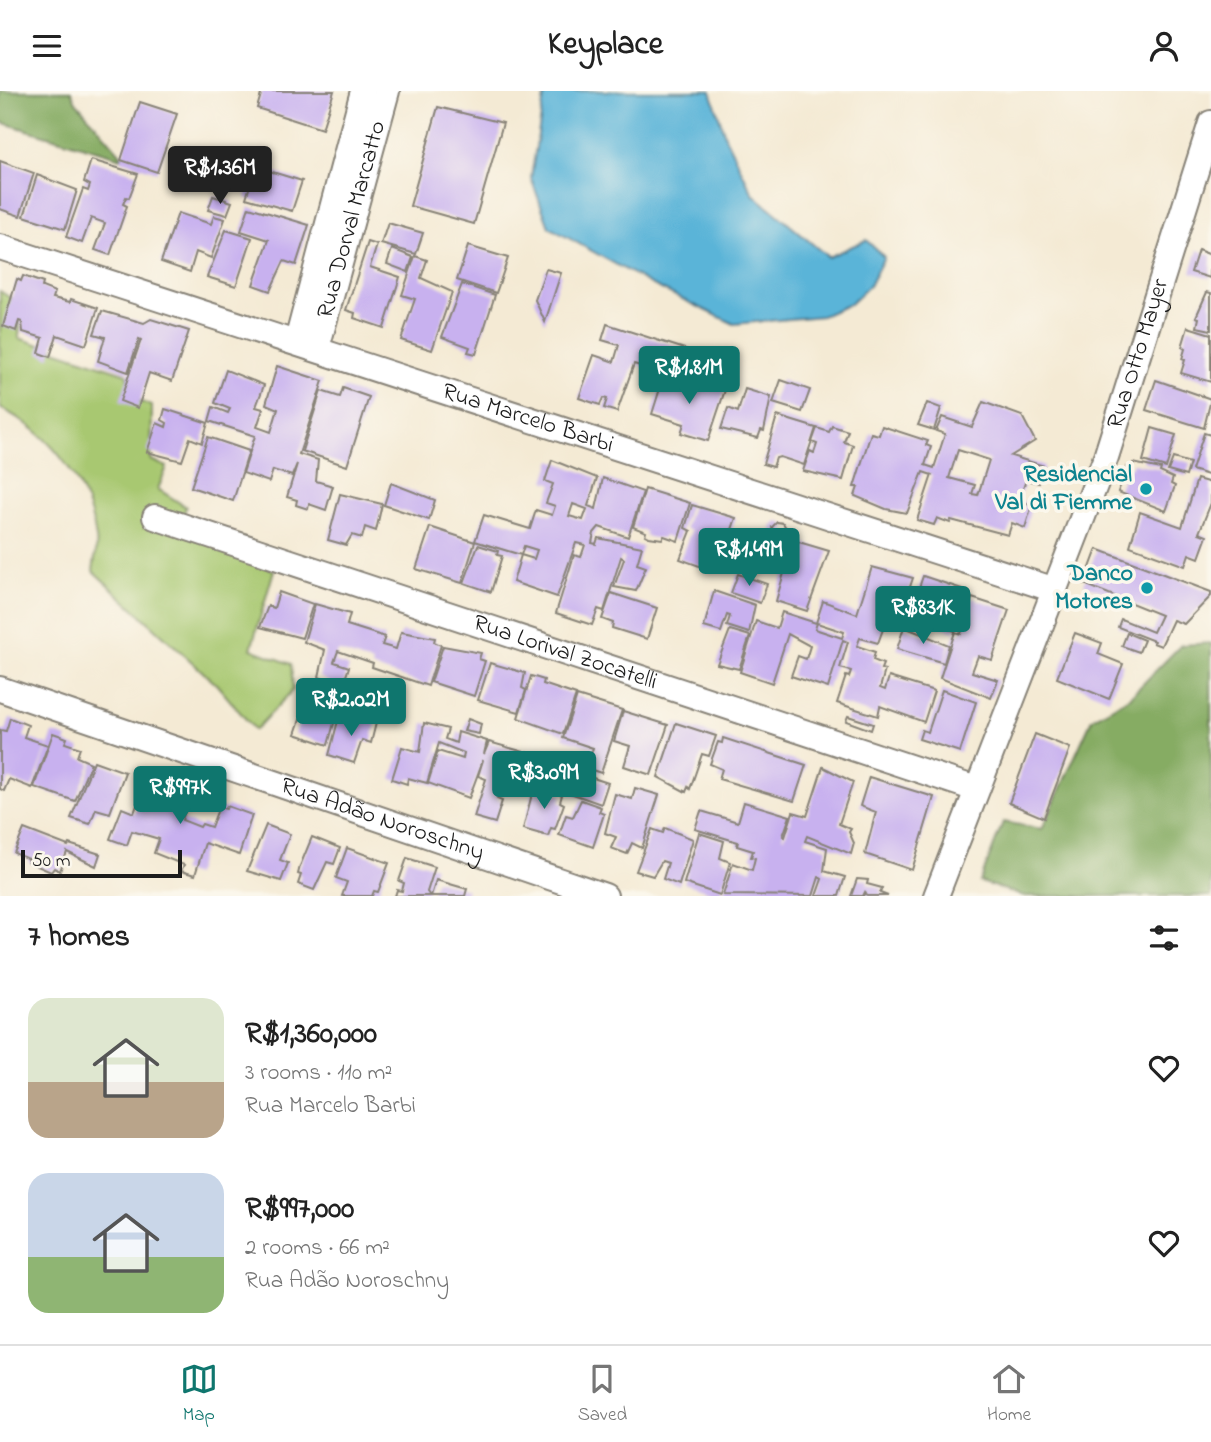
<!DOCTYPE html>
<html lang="en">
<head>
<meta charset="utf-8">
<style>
	:root { --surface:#fff; --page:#f2f2f2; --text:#222; --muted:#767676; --line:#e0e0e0; --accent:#0f766e }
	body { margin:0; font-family:"Indie Flower",sans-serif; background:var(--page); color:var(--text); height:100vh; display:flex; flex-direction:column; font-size:26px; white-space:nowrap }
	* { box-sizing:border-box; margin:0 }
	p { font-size:23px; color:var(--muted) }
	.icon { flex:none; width:38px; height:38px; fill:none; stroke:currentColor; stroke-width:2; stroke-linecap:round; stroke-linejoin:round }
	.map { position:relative; height:805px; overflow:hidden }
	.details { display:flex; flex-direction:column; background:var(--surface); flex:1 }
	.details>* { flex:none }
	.scale { position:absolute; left:21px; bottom:18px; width:161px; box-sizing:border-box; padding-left:7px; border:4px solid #1c1c1c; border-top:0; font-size:19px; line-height:24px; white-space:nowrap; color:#1c1c1c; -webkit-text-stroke:5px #fbf7ec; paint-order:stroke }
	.price { position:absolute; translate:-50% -60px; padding:0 16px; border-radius:7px; background:var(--accent); color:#fff; font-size:23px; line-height:46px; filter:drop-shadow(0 2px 4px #0008) }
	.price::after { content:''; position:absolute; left:50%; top:42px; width:21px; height:16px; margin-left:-10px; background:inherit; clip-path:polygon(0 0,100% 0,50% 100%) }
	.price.active { background:#222; color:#fff }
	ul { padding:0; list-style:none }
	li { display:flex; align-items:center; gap:21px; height:175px; padding:0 28px }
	li span { display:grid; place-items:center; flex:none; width:196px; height:140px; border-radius:21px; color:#555 }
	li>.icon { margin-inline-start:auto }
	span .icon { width:84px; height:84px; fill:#fffc; stroke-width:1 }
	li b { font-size:30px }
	h2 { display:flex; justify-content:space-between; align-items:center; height:84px; padding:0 28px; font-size:30px }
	header { display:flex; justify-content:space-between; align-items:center; height:91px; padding:0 28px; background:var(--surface); font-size:32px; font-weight:700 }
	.tabs { display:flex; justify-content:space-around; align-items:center; height:98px; border-top:2px solid var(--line); background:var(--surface); font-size:19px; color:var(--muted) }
	.tabs a { display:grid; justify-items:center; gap:4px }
	.tabs .active { color:var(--accent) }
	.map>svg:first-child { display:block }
	.green { fill:#a8c871; stroke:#627246; stroke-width:2 }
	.forest { fill:#86ac63; stroke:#516440; stroke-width:2 }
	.water { fill:#5ab4d8; stroke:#3b687a; stroke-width:2 }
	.building { fill:#c8b1ef; fill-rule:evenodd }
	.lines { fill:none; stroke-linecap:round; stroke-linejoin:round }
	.minor-casing { stroke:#888378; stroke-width:28 }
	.minor { stroke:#fff; stroke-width:24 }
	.culture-dot { fill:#0f9aa8; stroke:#fbf7ec; stroke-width:2.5 }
	.labels { text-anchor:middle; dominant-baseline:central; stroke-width:7; stroke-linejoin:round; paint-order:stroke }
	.street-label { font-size:24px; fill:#1c1c1c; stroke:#fbf7ec }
	.culture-label { font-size:24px; font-weight:bold; fill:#0d838f; stroke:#fbf7ec; text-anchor:end }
</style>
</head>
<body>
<header><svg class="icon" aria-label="menu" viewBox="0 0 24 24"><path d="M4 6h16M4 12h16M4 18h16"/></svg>Keyplace<svg class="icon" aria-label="person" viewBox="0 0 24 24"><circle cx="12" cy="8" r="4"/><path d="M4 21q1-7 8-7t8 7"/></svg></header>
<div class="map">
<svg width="1211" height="805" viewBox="0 0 1211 805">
	<rect width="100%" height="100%" fill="#fbf7ec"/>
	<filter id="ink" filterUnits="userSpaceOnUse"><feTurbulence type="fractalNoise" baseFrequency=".0143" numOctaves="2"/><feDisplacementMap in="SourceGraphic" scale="14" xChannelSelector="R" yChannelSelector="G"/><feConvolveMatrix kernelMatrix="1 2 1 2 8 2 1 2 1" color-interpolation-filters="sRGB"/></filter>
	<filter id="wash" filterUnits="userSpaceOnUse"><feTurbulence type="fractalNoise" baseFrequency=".00686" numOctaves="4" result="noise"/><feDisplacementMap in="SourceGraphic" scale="28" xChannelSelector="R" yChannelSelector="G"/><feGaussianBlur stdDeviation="1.57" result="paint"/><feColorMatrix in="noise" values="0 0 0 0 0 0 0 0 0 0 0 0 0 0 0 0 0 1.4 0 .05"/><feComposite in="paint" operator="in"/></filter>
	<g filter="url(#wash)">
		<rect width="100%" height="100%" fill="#f4ead4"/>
		<!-- green -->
		<path class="green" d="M0 200 21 214 19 247 127 283 130 307 152 315 151 369 167 376 158 398 186 416 178 441 274 479 251 558 291 573 293 599 255 639 217 594 93 480C94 470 98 457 96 447 88 391 50 341 0 317Z"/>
		<!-- forest -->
		<g class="forest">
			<polygon points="0,0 71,0 76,11 125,68 0,31"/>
			<polygon points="1211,552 1211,805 1025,805 980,791 1003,731 1042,738 1092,628 1130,606 1181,554"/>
		</g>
		<!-- water -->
		<polygon class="water" points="545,0 711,0 726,48 753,103 828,166 866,149 884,166 869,195 850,213 822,225 734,233 651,193 549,136 531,87"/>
		<g id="blocks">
			<!-- building -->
			<g class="building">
				<polygon points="262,0 334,0 322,38 257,17"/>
				<polygon points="140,11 177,23 157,81 121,69"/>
				<polygon points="438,16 503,32 474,133 410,115"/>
				<polygon points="91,69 138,83 129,107 126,106 123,113 127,115 110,164 95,159 105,132 91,127 82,152 66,146 83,98 88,100 90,94 84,91"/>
				<polygon points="0,70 34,82 20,125 0,118"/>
				<polygon points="256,76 302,90 292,120 246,107"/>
				<polygon points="37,84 77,99 65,138 24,125"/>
				<polygon points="213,105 232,111 227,124 208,119"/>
				<polygon points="249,116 309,134 296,174 284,170 270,200 253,194 269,149 241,140"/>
				<polygon points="178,122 211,133 214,125 225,128 211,167 196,161 190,181 161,171"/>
				<polygon points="388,132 423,142 416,163 381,153"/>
				<polygon points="226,139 252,147 236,195 207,186"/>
				<polygon points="368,151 377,154 370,176 400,186 384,237 354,227 355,222 346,219"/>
				<polygon points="468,155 508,167 496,202 457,189"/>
				<polygon points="392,158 413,166 408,181 387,173"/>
				<polygon points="1198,159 1211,164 1210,187 1191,181"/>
				<polygon points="415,165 427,169 421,187 452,201 432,259 401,249 415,208 402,204"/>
				<polygon points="546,178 561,182 545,231 535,209"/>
				<polygon points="23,185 43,192 42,196 55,201 53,207 70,211 71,208 98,217 86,254 57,244 50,266 39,262 43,247 23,241 22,231 19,230 16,240 3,235 17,188 21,190"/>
				<polygon points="462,193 495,204 476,263 468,261 470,256 442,246"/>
				<polygon points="1207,201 1211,202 1211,239 1197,236 1199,227 1196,226"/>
				<polygon points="102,220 144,232 151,228 189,240 172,290 149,282 138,317 120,310 141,249 139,248 128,281 98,270 105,246 94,243"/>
				<polygon points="607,233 694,261 685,289 634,273 617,321 604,317 607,308 603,307 600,314 579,307 594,264 614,271 619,254 602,249"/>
				<polygon points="1188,236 1211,243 1211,291 1181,282 1185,269 1182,268 1185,258 1182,256"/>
				<polygon points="277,275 323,290 299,363 318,369 316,390 333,395 326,419 309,413 308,418 296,414 297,409 287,406 297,373 292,385 273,379 269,391 243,382 255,345 209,330 213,316 228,322 230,318 215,312 226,279 264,294 256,316 263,318 257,336 271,341 278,318 266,313"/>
				<polygon points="664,285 706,298 708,293 725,299 708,350 681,342 684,333 652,323"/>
				<polygon points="781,289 810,299 802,321 773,312"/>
				<polygon points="1156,289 1211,308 1204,337 1146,319"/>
				<polygon points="343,297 369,306 347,375 302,360 321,300 340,306"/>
				<polygon points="745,298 771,306 764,340 761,339 758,347 721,338 728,317 738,321"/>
				<path d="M983 311 1022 325 1035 350 1011 365 1044 375 1039 392 1026 389 1019 409 1032 414 1025 437 1012 432 1008 444 951 429 950 432 937 427 934 434 917 429 932 384 923 381 907 422 886 418 855 405 858 396H854L871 342 879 344 882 335 928 350 926 354 931 356 925 374 934 377 945 343 936 340 942 326 972 336ZM958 359 989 369 978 404 972 403 975 394 949 387Z"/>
				<polygon points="927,312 941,317 934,339 918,334"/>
				<polygon points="165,318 208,332 202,352 190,347 182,370 147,361 157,332 166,336 167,332 162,329"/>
				<polygon points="777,325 816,337 804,374 780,366 776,367 773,376 763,373"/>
				<polygon points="832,335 848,340 844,351 853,354 843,389 803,380 810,360 814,362 817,353 812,351 817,337 829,341"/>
				<polygon points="1152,337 1176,344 1166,377 1143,370"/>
				<polygon points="1204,342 1211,344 1211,385 1192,379"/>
				<polygon points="208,346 249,360 233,410 191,396"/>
				<polygon points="1173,367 1190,372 1186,385 1168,380"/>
				<path d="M552 369 597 387 588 415 596 418 603 387 643 401 628 446 599 436 594 442 592 452 596 453 598 447 642 456 637 473 646 476 636 500 614 496 624 468 621 466 604 520 598 518 592 534 556 522 574 464 581 466 585 454 576 452 557 506 513 491 521 464 475 450 484 424 530 438 536 419 552 424 555 415 546 412 553 393 545 390ZM573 413 587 418 583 429 569 425ZM524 455 537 459 534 468 521 464Z"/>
				<polygon points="1133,372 1161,378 1160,381 1173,387 1171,393 1175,395 1166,420 1118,401 1127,376 1131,377"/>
				<polygon points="1197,388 1211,392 1211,412 1199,442 1207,445 1199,467 1189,463 1185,475 1130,455 1140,421 1182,436"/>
				<polygon points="391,392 435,409 429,429 384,414"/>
				<polygon points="645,398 690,412 678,450 664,445 662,448 649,446 645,444 646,441 633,436"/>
				<polygon points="340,403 382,413 376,440 365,436 362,447 352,444 346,454 328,449"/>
				<polygon points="692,414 736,427 724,461 722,460 713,480 680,468 691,440 685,437"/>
				<polygon points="777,431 783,432 786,437 779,445 773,443 772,436"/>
				<polygon points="430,436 475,451 462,492 416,478"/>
				<polygon points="782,446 829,460 807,520 776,510 784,482 771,479"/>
				<polygon points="478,454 498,460 497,464 502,465 491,501 464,492"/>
				<polygon points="1097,458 1211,501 1211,505 1184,533 1173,529 1161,555 1153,552 1154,550 1118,536 1121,528 1153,541 1161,524 1084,493"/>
				<path d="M872 476 913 487 897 534 886 530 878 552 860 547 857 555 875 561 873 569 883 573 881 578 885 579 880 597 885 599 889 586 934 600 924 631 880 615 878 625 837 612 846 585 849 586 851 580 840 577 848 551 843 549 828 597 791 585 798 565 806 568 810 555 788 543 772 592 740 581 756 530 777 537 782 521 816 532 823 510 857 523ZM817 532 844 541 842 547 815 538Z"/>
				<polygon points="738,483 767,493 760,512 731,502"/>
				<polygon points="923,485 968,500 955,540 909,526"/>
				<polygon points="714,500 755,514 749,542 727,535 730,525 727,524 721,541 704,536"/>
				<polygon points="279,501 313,513 302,547 260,536 268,515 274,517"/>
				<polygon points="611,502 657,517 647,548 612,537 613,532 602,528"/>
				<polygon points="972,507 1009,519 992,569 978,565 972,581 998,589 991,607 940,587 955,541 961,543"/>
				<polygon points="315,513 350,523 347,534 385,546 382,554 396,558 401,541 435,547 434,551 441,554 428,595 372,576 373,572 338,560 334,571 349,576 342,597 319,586 325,559 304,551"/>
				<polygon points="904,536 949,554 944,572 897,558"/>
				<polygon points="730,539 750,545 739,578 717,573"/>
				<polygon points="1075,542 1102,552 1098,563 1123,573 1109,608 1057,587"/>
				<polygon points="1127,542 1144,549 1139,561 1122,555"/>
				<polygon points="443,555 481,562 479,568 485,570 474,605 431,591"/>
				<polygon points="490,572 525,582 522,597 526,599 519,621 478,609"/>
				<polygon points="531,585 544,589 543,593 576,604 563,643 518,627"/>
				<polygon points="942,599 976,611 960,661 919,648 922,639 928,641"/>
				<polygon points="577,605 622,619 601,682 586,677 593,657 563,647"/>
				<polygon points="305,614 336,625 328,654 295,643"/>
				<polygon points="623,620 668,634 651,684 624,675 630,655 614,650"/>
				<polygon points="356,625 376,632 371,652 362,649 354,672 329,664 339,626 355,631"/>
				<polygon points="848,625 873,633 871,639 846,630"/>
				<polygon points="10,627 28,634 24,646 48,654 32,697 9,688 4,700 0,698 0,639 6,640"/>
				<polygon points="468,628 481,633 479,643 464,640"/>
				<polygon points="424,632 448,638 445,648 456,652 458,641 487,650 484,663 489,651 573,675 567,691 525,678 520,700 502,693 497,708 502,710 495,732 474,726 486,688 478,685 483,669 469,707 428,692 438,660 463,668 464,662 439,652 427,692 408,687 407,693 392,688 402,656 420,661"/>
				<polygon points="676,632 716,645 709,665 702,663 690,698 688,696 686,701 658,686"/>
				<polygon points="53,642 67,647 65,652 80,657 77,666 91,672 75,710 34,696"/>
				<polygon points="1035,643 1070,657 1044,727 1009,712"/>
				<polygon points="723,647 806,674 794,710 719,688 722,678 710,673 718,651 722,652"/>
				<polygon points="94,670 125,681 110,722 96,718 90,733 71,727"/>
				<polygon points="823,676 853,691 839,733 851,738 849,741 854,752 851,763 807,745 805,750 827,757 824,780 845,786 839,805 816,805 822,788 819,786 813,805 723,804 733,772 752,779 755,767 751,766 753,760 737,755 738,751 695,738 701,720 738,731 744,711 790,725 783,745 785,746 793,721 807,725"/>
				<polygon points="575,681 608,692 601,713 570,702"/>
				<polygon points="869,686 934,706 912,779 865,763 876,721 860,715"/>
				<polygon points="181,687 195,692 182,729 200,736 202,733 211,736 219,716 226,718 227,715 252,724 239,764 205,752 195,784 181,780 184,774 154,762 159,748 132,740 127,754 110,748 122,717 134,722 146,690 176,701"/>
				<polygon points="539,694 562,704 560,711 564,713 555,738 551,737 548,745 523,738 532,703 535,703"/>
				<polygon points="635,697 659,704 642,757 632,752 627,763 611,757 616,746 605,742 615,703 632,708"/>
				<polygon points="581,709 601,716 599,721 604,723 593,756 559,744 566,724 573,726"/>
				<polygon points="266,734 290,743 280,769 288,772 281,790 247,780"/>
				<polygon points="665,737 693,748 679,794 663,788 668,772 662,770 653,785 636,780 652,738 663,742"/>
				<polygon points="24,738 68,755 69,753 100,763 96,775 67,761 60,780 54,777 51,781 28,771 29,768 14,762"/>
				<polygon points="699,742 724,750 720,767 730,771 720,804 684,792"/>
				<polygon points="312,746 340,757 334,773 327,771 314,799 298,793 301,784 298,783 300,775"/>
				<polygon points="347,757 389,772 378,801 374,800 372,805 342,805 347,791 336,787"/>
				<polygon points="407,767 435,776 427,801 430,805 395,805 397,799 402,800 404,792 399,790"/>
				<polygon points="857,788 868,789 867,793 882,797 880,802 888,805 867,805 865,801 863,805 851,805"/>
				<polygon points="436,789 467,798 465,805 431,805"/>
			</g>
		</g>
	</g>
	<g filter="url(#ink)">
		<use href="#blocks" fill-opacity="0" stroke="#888378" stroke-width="2"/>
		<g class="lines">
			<defs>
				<g id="minor">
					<path id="s1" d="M0 156 1055 499"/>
					<polyline points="297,250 363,0"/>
					<path id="s2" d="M317 257 387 0"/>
					<path id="s3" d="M155 426 976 698"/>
					<path id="s4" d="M0 598 605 805"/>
					<path id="s5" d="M936 805 1106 366 1211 32"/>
				</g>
			</defs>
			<!-- minor casing -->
			<use href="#minor" class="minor-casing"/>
			<!-- minor -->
			<use href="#minor" class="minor"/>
		</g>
	</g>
	<!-- markers -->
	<g class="culture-dot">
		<circle cx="1146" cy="398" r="7"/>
		<circle cx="1147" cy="497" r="7"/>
	</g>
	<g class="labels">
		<!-- street labels -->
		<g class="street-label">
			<text stroke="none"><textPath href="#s2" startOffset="133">Rua Dorval Marcatto</textPath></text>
			<text stroke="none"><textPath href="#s5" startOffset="579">Rua Otto Mayer</textPath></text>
			<text stroke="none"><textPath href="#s1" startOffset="555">Rua Marcelo Barbi</textPath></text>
			<text stroke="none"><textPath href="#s3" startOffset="432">Rua Lorival Zocatelli</textPath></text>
			<text stroke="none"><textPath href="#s4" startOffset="404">Rua Adão Noroschny</textPath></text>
		</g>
		<!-- culture labels -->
		<g class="culture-label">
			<text x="1132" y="384">Residencial<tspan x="1132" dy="28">Val di Fiemme</tspan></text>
			<text x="1133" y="483">Danco<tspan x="1133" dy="28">Motores</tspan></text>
		</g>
	</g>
</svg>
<div class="scale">50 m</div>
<b class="price active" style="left:220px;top:115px">R$1.36M</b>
<b class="price" style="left:689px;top:315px">R$1.81M</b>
<b class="price" style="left:749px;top:497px">R$1.49M</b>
<b class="price" style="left:923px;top:555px">R$831K</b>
<b class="price" style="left:351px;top:647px">R$2.02M</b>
<b class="price" style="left:544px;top:720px">R$3.09M</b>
<b class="price" style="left:180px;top:735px">R$997K</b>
</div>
<section class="details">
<h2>7 homes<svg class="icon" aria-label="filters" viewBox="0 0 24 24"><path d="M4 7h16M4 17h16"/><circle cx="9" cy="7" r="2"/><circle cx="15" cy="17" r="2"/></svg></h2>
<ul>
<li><span style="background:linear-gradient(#dfe7d0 60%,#b9a48a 0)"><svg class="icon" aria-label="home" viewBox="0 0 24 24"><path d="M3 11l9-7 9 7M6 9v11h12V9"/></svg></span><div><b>R$1,360,000</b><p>3 rooms · 110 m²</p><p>Rua Marcelo Barbi</p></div><svg class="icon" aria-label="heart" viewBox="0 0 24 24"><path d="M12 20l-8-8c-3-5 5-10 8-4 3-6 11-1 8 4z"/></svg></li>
<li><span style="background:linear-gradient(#c9d6e8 60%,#8fb573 0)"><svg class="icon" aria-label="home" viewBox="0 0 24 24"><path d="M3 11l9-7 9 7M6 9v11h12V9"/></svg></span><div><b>R$997,000</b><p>2 rooms · 66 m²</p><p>Rua Adão Noroschny</p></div><svg class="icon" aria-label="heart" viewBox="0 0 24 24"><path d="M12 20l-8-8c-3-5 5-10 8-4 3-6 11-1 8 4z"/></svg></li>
</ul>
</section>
<nav class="tabs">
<a class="active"><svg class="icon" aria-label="map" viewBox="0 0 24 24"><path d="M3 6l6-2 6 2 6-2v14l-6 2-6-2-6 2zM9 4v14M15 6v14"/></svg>Map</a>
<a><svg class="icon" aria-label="saved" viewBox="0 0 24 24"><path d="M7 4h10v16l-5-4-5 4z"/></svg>Saved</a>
<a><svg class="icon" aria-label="home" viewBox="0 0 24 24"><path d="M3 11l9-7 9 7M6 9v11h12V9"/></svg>Home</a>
</nav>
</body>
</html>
